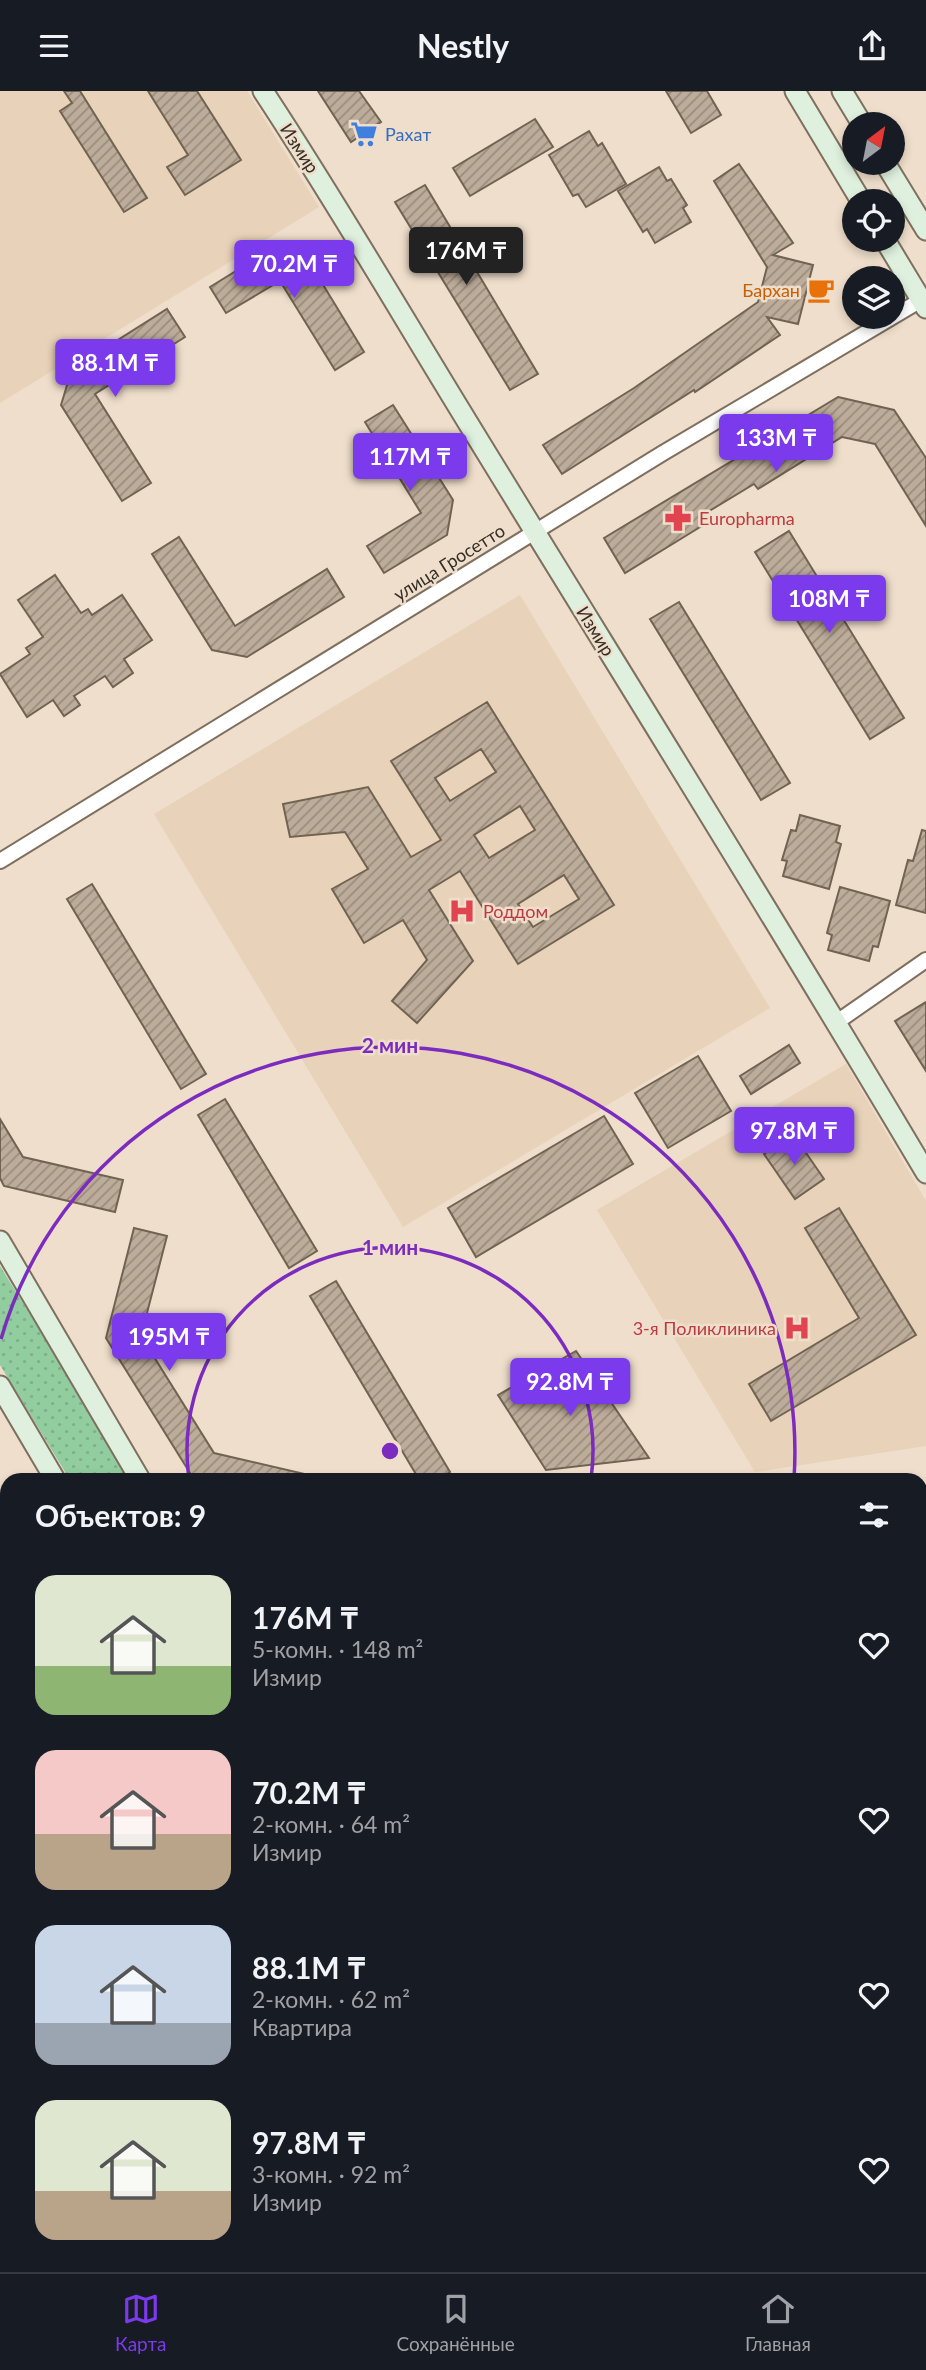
<!DOCTYPE html>
<html lang="ru">
<head>
<meta charset="utf-8">
<style>
	:root { --surface:#171b24; --page:#242831; --text:#f1f3f6; --muted:#9ea1a6; --line:#363941; --accent:#7c3aed }
	body { margin:0; font-family:Lato,sans-serif; background:var(--page); color:var(--text); height:100vh; display:flex; flex-direction:column; font-size:26px; white-space:nowrap }
	* { box-sizing:border-box; margin:0 }
	p { font-size:23px; color:var(--muted) }
	.icon { flex:none; width:38px; height:38px; fill:none; stroke:currentColor; stroke-width:2; stroke-linecap:round; stroke-linejoin:round }
	.map { position:relative; flex:1; overflow:hidden }
	.sheet { position:absolute; left:0px; top:1382px; width:928px; height:800px; display:flex; flex-direction:column; background:var(--surface); border-radius:21px 21px 0 0; box-shadow:0 4px 10px #0003 }
	.sheet>* { flex:none }
	.needle { width:46px; rotate:32deg }
	.buttons { position:absolute; left:842px; top:21px; display:grid; gap:14px }
	.buttons a { display:grid; place-items:center; width:63px; height:63px; border-radius:50%; background:var(--surface); box-shadow:0 4px 10px #0003; font-size:35px }
	.price { position:absolute; translate:-50% -60px; padding:0 16px; border-radius:7px; background:var(--accent); color:#fff; font-size:23px; line-height:46px; filter:drop-shadow(0 2px 4px #0008) }
	.price::after { content:''; position:absolute; left:50%; top:42px; width:21px; height:16px; margin-left:-10px; background:inherit; clip-path:polygon(0 0,100% 0,50% 100%) }
	.price.on { background:#222; color:#fff }
	ul { padding:0; list-style:none }
	li { display:flex; align-items:center; gap:21px; height:175px; padding:0 35px }
	li span { display:grid; place-items:center; flex:none; width:196px; height:140px; border-radius:21px; color:#555 }
	li>.icon { margin-inline-start:auto }
	span .icon { width:84px; height:84px; fill:#fffc; stroke-width:1 }
	li b { font-size:30px }
	h2 { display:flex; justify-content:space-between; align-items:center; height:84px; padding:0 35px; font-size:30px }
	header { display:flex; justify-content:space-between; align-items:center; height:91px; padding:0 35px; background:var(--surface); font-size:32px; font-weight:700 }
	.dock { display:flex; justify-content:space-around; align-items:center; height:98px; border-top:2px solid var(--line); background:var(--surface); font-size:19px; color:var(--muted) }
	.dock a { display:grid; justify-items:center; gap:4px }
	.dock .on { color:var(--accent) }
	.map>svg:first-child { display:block }
	.built { fill:#e8d2b9 }
	.grass { fill:url(#grass-dots) }
	.garden { fill:#91cd9e }
	.building { fill:url(#building-hatch); stroke:#716352; stroke-width:2; fill-rule:evenodd }
	.lines { fill:none; stroke-linecap:round; stroke-linejoin:round }
	.street-casing { stroke:#7e6f5e; stroke-width:18 }
	.secondary-casing { stroke:#7e6f5e; stroke-width:23 }
	.street { stroke:#fff; stroke-width:14 }
	.secondary { stroke:#dff1de; stroke-width:19 }
	.ring { fill:none; stroke:#7b2cbf; stroke-width:3.5 }
	.labels { text-anchor:middle; dominant-baseline:central; stroke-width:5; stroke-linejoin:round; paint-order:stroke }
	.shop-label { font-size:18px; fill:#366cbe; stroke:#efdecb; text-anchor:start }
	.street-label { font-size:18px; fill:#342e26; stroke:#efdecb }
	.food-label { font-size:18px; fill:#c56008; stroke:#efdecb; text-anchor:end }
	.health-label { font-size:18px; fill:#be3a42; stroke:#efdecb; text-anchor:start }
	.centre { fill:#7b2cbf; stroke:#efdecb; stroke-width:3.5 }
	.ring-label { font-size:21px; text-anchor:middle; font-weight:bold; fill:#7b2cbf; stroke:#efdecb; stroke-width:5; stroke-linejoin:round; paint-order:stroke }
</style>
</head>
<body>
<header><svg class="icon" aria-label="menu" viewBox="0 0 24 24"><path d="M4 6h16M4 12h16M4 18h16"/></svg>Nestly<svg class="icon" aria-label="share" viewBox="0 0 24 24"><path d="M12 15V3M7 8l5-5 5 5M5 13v7h14v-7"/></svg></header>
<div class="map">
<svg width="926" height="2181" viewBox="0 0 926 2181">
	<defs>
		<pattern id="grass-dots" width="8" height="8" patternUnits="userSpaceOnUse" patternTransform="scale(1.75)"><rect width="8" height="8" fill="#91cd9e"/><path d="M2 2h.1M6 6h.1" fill="none" stroke="#7eb088" stroke-width="1.8" stroke-linecap="round"/></pattern>
		<pattern id="building-hatch" width="6" height="6" patternUnits="userSpaceOnUse" patternTransform="scale(1.75)"><rect width="6" height="6" fill="#bdac9a"/><path d="M-1 1l2-2M0 6l6-6M5 7l2-2" fill="none" stroke="#9a8c7d"/></pattern>
	</defs>
	<rect width="100%" height="100%" fill="#efdecb"/>
	<!-- built -->
	<g class="built">
		<polygon points="0,0 247,0 319,116 0,312"/>
		<polygon points="520,504 770,917 403,1136 154,723"/>
		<polygon points="846,973 926,1110 926,1355 755,1381 597,1119"/>
	</g>
	<!-- grass -->
	<polygon class="grass" points="0,1175 133,1389 70,1389 0,1274"/>
	<!-- garden -->
	<polygon class="garden" points="765,2175 895,2175 899,2181 761,2181"/>
	<!-- building -->
	<g class="building">
		<polygon points="64,0 80,0 147,107 124,121 60,20 72,12"/>
		<polygon points="148,0 197,0 241,69 185,104 167,76 188,64"/>
		<polygon points="318,0 359,0 381,31 351,51"/>
		<polygon points="666,0 707,0 721,24 691,42"/>
		<polygon points="535,28 553,56 470,105 453,77"/>
		<polygon points="589,40 598,55 602,52 626,93 586,116 578,103 573,105 549,64"/>
		<polygon points="739,73 793,152 773,164 813,174 798,233 767,226 780,244 695,301 694,299 562,383 543,354 634,297 758,211 767,176 714,90"/>
		<polygon points="659,76 667,90 671,88 687,114 683,117 691,131 655,152 647,138 643,141 618,100"/>
		<polygon points="425,94 538,283 510,299 395,111"/>
		<polygon points="270,159 308,169 364,261 335,279 280,190 226,222 210,196"/>
		<polygon points="167,218 185,246 95,303 151,392 122,410 61,314 72,278"/>
		<polygon points="838,306 894,319 926,367 926,435 875,353 842,346 758,398 754,393 706,422 710,430 625,482 604,447"/>
		<polygon points="393,314 453,409 447,444 384,482 367,455 421,422 365,331"/>
		<polygon points="789,440 904,627 870,648 755,461"/>
		<polygon points="179,446 235,535 327,478 344,506 247,566 212,559 152,463"/>
		<polygon points="55,484 81,522 88,518 92,524 122,504 152,549 124,568 133,582 113,596 105,585 74,605 80,614 64,625 53,609 27,626 0,583 30,563 26,557 43,546 18,509"/>
		<polygon points="679,511 790,692 761,709 650,528"/>
		<path d="M487 611 614 814 518 873 460 780 429 799 473 870 417 932 392 910 427 869 403 829 364 852 332 798 368 778 345 741 290 746 283 713 368 696 411 766 441 749 391 670ZM481 658 496 681 450 710 435 687ZM520 715 535 739 489 767 474 744ZM564 784 579 808 533 836 518 813Z"/>
		<polygon points="800,724 840,735 836,751 841,753 829,798 783,785 787,770 782,769 791,739 796,740"/>
		<polygon points="922,739 926,740 926,822 896,814 908,769 913,770"/>
		<polygon points="92,793 206,983 181,998 67,808"/>
		<polygon points="840,796 890,810 878,856 873,855 869,870 828,859 832,844 827,842"/>
		<polygon points="926,911 926,980 895,930"/>
		<polygon points="789,954 800,972 751,1003 740,985"/>
		<polygon points="698,965 731,1020 668,1057 635,1002"/>
		<polygon points="225,1008 317,1160 289,1177 198,1024"/>
		<polygon points="604,1025 633,1073 476,1166 448,1117"/>
		<polygon points="0,1028 23,1066 123,1089 115,1121 4,1095 0,1087"/>
		<polygon points="793,1043 824,1088 795,1108 764,1063"/>
		<polygon points="839,1117 916,1244 771,1330 749,1293 859,1227 805,1137"/>
		<polygon points="134,1137 167,1145 141,1245 214,1362 309,1384 309,1390 195,1390 106,1247"/>
		<polygon points="336,1190 450,1381 435,1390 420,1390 310,1205"/>
		<polygon points="576,1260 649,1367 546,1379 498,1304"/>
	</g>
	<g class="lines">
		<defs>
			<g id="street">
				<polyline points="0,770 663,362 921,209"/>
				<polyline points="837,931 926,869"/>
				<polyline points="612,2175 616,2181"/>
			</g>
			<g id="secondary">
				<path d="M263 0C339 115 408 235 481 353 630 596 781 837 926 1082"/>
				<polyline points="795,0 861,110"/>
				<polyline points="842,0 862,33"/>
				<polyline points="885,72 926,139"/>
				<polyline points="885,149 926,217"/>
				<polyline points="0,1150 141,1390"/>
				<polyline points="0,1295 56,1390"/>
				<polyline points="920,1411 926,1410"/>
				<polyline points="0,1505 7,1505"/>
			</g>
		</defs>
		<!-- street casing -->
		<use href="#street" class="street-casing"/>
		<!-- secondary casing -->
		<use href="#secondary" class="secondary-casing"/>
		<!-- street -->
		<use href="#street" class="street"/>
		<!-- secondary -->
		<use href="#secondary" class="secondary"/>
	</g>
	<!-- distance rings -->
	<g class="ring">
		<path d="M189 1388A203 203 0 1 1 591 1388"/>
		<path d="M1 1248A405 405 0 0 1 794 1388"/>
	</g>
	<!-- icons -->
	<defs>
		<symbol id="supermarket-bare" viewBox="-9 -9 18 18"><path d="M-6-5.5h2.5l.6 2H6L4.5 2H-2.5L-4.4-4H-6ZM-1.5 3.2a1.3 1.3 0 1 0 .1 0ZM3 3.2a1.3 1.3 0 1 0 .1 0Z" fill="#3f7fe0" stroke="#efdecb" stroke-width="2.5" paint-order="stroke"/></symbol>
		<symbol id="cafe-bare" viewBox="-9 -9 18 18"><path d="M-5.5-4.5H6V0H3Q3 3.5 0 3.5H-2.5Q-5.5 3.5-5.5 0ZM3-3.2v2h1.7v-2ZM-6 4.5H4V6H-6Z" fill="#e8710a" stroke="#efdecb" stroke-width="2.5" paint-order="stroke"/></symbol>
		<symbol id="pharmacy-bare" viewBox="-9 -9 18 18"><path d="M-2-6h4v4h4v4h-4v4h-4v-4h-4v-4h4Z" fill="#e0444e" stroke="#efdecb" stroke-width="2.5" paint-order="stroke"/></symbol>
		<symbol id="hospital-bare" viewBox="-9 -9 18 18"><path d="M-5-5h3v3.5h4V-5h3V5h-3V1.5h-4V5h-3Z" fill="#e0444e" stroke="#efdecb" stroke-width="2.5" paint-order="stroke"/></symbol>
	</defs>
	<g fill-rule="evenodd">
		<use href="#supermarket-bare" x="345" y="24" width="38" height="38"/>
		<use href="#cafe-bare" x="802" y="180" width="38" height="38"/>
		<use href="#pharmacy-bare" x="659" y="408" width="38" height="38"/>
		<use href="#hospital-bare" x="443" y="801" width="38" height="38"/>
		<use href="#hospital-bare" x="778" y="1218" width="38" height="38"/>
	</g>
	<g class="labels">
		<!-- shop labels -->
		<g class="shop-label">
			<text x="385" y="43">Рахат</text>
		</g>
		<!-- street labels -->
		<g class="street-label">
			<text transform="translate(300 57) rotate(57)">Измир</text>
			<text transform="translate(449 471) rotate(-32)">улица Гросетто</text>
			<text transform="translate(596 540) rotate(58)">Измир</text>
		</g>
		<!-- food labels -->
		<g class="food-label">
			<text x="800" y="199">Бархан</text>
		</g>
		<!-- health labels -->
		<g class="health-label">
			<text x="699" y="427">Europharma</text>
			<text x="483" y="820">Роддом</text>
			<text x="776" y="1237" text-anchor="end">3-я Поликлиника</text>
		</g>
	</g>
	<circle cx="390" cy="1360" r="10" class="centre"/>
	<g class="ring-label">
		<text x="390" y="962">2 мин</text>
		<text x="390" y="1164">1 мин</text>
	</g>
</svg>
<div class="buttons">
<a><svg class="needle" viewBox="-14 -14 28 28"><path d="M0-13l5 13h-10z" fill="#e53935"/><path d="M0 13l5-13h-10z" fill="#9ea1a6"/></svg></a>
<a><svg class="icon" aria-label="locate" viewBox="0 0 24 24"><circle cx="12" cy="12" r="6"/><path d="M12 2v4M12 18v4M2 12h4M18 12h4"/></svg></a>
<a><svg class="icon" aria-label="layers" viewBox="0 0 24 24"><path d="M12 4l9 5-9 5-9-5zM3 14l9 5 9-5"/></svg></a>
</div>
<b class="price on" style="left:466px;top:196px">176M ₸</b>
<b class="price" style="left:294px;top:209px">70.2M ₸</b>
<b class="price" style="left:115px;top:308px">88.1M ₸</b>
<b class="price" style="left:776px;top:383px">133M ₸</b>
<b class="price" style="left:410px;top:402px">117M ₸</b>
<b class="price" style="left:829px;top:544px">108M ₸</b>
<b class="price" style="left:794px;top:1076px">97.8M ₸</b>
<b class="price" style="left:169px;top:1282px">195M ₸</b>
<b class="price" style="left:570px;top:1327px">92.8M ₸</b>
<section class="sheet">
<h2>Объектов: 9<svg class="icon" aria-label="filters" viewBox="0 0 24 24"><path d="M4 7h16M4 17h16"/><circle cx="9" cy="7" r="2"/><circle cx="15" cy="17" r="2"/></svg></h2>
<ul>
<li><span style="background:linear-gradient(#dfe7d0 65%,#8fb573 0)"><svg class="icon" aria-label="home" viewBox="0 0 24 24"><path d="M3 11l9-7 9 7M6 9v11h12V9"/></svg></span><div><b>176M ₸</b><p>5-комн. · 148 m²</p><p>Измир</p></div><svg class="icon" aria-label="heart" viewBox="0 0 24 24"><path d="M12 20l-8-8c-3-5 5-10 8-4 3-6 11-1 8 4z"/></svg></li>
<li><span style="background:linear-gradient(#f6c9c9 60%,#b9a48a 0)"><svg class="icon" aria-label="home" viewBox="0 0 24 24"><path d="M3 11l9-7 9 7M6 9v11h12V9"/></svg></span><div><b>70.2M ₸</b><p>2-комн. · 64 m²</p><p>Измир</p></div><svg class="icon" aria-label="heart" viewBox="0 0 24 24"><path d="M12 20l-8-8c-3-5 5-10 8-4 3-6 11-1 8 4z"/></svg></li>
<li><span style="background:linear-gradient(#c9d6e8 70%,#9aa5b1 0)"><svg class="icon" aria-label="home" viewBox="0 0 24 24"><path d="M3 11l9-7 9 7M6 9v11h12V9"/></svg></span><div><b>88.1M ₸</b><p>2-комн. · 62 m²</p><p>Квартира</p></div><svg class="icon" aria-label="heart" viewBox="0 0 24 24"><path d="M12 20l-8-8c-3-5 5-10 8-4 3-6 11-1 8 4z"/></svg></li>
<li><span style="background:linear-gradient(#dfe7d0 65%,#b9a48a 0)"><svg class="icon" aria-label="home" viewBox="0 0 24 24"><path d="M3 11l9-7 9 7M6 9v11h12V9"/></svg></span><div><b>97.8M ₸</b><p>3-комн. · 92 m²</p><p>Измир</p></div><svg class="icon" aria-label="heart" viewBox="0 0 24 24"><path d="M12 20l-8-8c-3-5 5-10 8-4 3-6 11-1 8 4z"/></svg></li>
</ul>
</section>
</div>
<nav class="dock">
<a class="on"><svg class="icon" aria-label="map" viewBox="0 0 24 24"><path d="M3 6l6-2 6 2 6-2v14l-6 2-6-2-6 2zM9 4v14M15 6v14"/></svg>Карта</a>
<a><svg class="icon" aria-label="saved" viewBox="0 0 24 24"><path d="M7 4h10v16l-5-4-5 4z"/></svg>Сохранённые</a>
<a><svg class="icon" aria-label="home" viewBox="0 0 24 24"><path d="M3 11l9-7 9 7M6 9v11h12V9"/></svg>Главная</a>
</nav>
</body>
</html>
